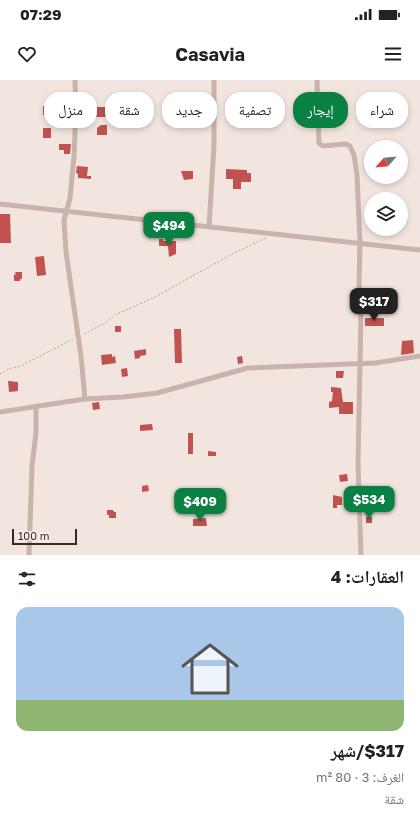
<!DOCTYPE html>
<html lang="ar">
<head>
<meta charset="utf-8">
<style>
	:root { --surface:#fff; --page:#f6f6f6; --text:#222; --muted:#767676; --line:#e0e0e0; --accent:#0b8043 }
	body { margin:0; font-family:"Golos Text","Noto Naskh Arabic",sans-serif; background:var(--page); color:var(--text); direction:rtl; height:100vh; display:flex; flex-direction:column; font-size:15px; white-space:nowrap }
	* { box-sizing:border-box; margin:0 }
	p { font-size:13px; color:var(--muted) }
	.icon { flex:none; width:22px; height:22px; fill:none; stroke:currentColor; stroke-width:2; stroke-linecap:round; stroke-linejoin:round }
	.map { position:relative; height:475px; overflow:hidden; direction:ltr }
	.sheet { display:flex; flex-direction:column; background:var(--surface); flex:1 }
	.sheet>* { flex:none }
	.guide { position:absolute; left:12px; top:12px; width:396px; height:36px; direction:rtl; display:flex; gap:8px }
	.needle { width:26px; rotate:243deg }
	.fabs { position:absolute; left:364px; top:60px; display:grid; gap:8px }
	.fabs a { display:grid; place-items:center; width:44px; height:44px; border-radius:50%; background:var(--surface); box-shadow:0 2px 6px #0003; font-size:20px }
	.scale { position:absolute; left:12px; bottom:10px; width:65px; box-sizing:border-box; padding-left:4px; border:2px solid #382c2a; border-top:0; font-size:11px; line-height:14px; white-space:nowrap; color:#382c2a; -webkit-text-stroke:3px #f9f0ec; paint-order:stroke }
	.price { position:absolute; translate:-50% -34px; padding:0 9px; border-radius:8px; background:var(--accent); color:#fff; font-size:13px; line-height:26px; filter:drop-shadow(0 1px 2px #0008) }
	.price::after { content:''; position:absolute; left:50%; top:24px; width:12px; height:9px; margin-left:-6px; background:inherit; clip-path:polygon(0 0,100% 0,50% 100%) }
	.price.selected { background:#222; color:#fff }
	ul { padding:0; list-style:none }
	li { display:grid; align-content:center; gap:8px; height:212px; padding:0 16px }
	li+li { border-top:1px solid var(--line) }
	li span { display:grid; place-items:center; height:124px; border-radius:12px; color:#555 }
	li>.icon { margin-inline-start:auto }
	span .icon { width:72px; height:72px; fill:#fffc; stroke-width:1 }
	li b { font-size:17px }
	h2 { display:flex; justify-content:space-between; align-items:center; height:48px; padding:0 16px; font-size:17px }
	.tag { padding:0 14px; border-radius:16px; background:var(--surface); box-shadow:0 2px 6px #0003; font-size:14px; line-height:36px }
	.tag.selected { background:var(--accent); color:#fff }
	.status { display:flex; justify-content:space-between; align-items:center; height:28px; padding:0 20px; background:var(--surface); direction:ltr }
	.status svg { height:11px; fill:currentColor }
	header { display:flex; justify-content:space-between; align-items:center; height:52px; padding:0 16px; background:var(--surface); font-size:18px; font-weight:700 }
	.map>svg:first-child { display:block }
	.building { fill:#c05350 }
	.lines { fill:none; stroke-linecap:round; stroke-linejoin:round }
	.path { stroke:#b69d96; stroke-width:1; stroke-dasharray:2 2; stroke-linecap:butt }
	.street { stroke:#cab3ac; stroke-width:5 }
</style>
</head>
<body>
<div class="status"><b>07:29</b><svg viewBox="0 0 49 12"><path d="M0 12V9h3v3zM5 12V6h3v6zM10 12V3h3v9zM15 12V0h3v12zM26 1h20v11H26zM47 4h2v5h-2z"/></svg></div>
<header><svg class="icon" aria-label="menu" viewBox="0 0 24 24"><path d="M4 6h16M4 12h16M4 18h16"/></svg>Casavia<svg class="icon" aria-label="heart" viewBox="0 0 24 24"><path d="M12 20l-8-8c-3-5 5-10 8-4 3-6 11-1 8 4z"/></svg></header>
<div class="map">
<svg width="420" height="475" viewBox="0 0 420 475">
	<rect width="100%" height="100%" fill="#f2e5e0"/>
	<!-- building -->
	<g class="building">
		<polygon points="43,26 52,26 52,32 49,33 49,34 43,35"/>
		<rect x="96" y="27" width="11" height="10"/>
		<polygon points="101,45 107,45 107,55 97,55 97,48"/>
		<rect x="43" y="48" width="8" height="10"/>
		<polygon points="59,64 71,64 70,74 64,74 64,70 59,70"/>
		<polygon points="77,86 88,87 87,96 91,96 91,99 78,98 78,94 76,93"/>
		<polygon points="226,89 247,90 247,93 251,93 251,102 241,102 241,109 233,109 233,99 226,99"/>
		<polygon points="181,91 193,91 193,99 184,100"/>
		<polygon points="0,134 10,134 11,163 0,163"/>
		<polygon points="159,159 163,159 163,161 176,161 176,174 169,177 168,166 159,166"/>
		<polygon points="44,176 46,195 37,196 35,177"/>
		<polygon points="15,192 22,192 22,199 20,199 20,201 14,201 14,194 16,195"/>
		<rect x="365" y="238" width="19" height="8"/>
		<rect x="115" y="246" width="6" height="6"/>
		<polygon points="174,249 181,249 182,283 175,283"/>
		<polygon points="413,260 414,273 401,275 402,261"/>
		<polygon points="146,269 146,275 140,276 140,278 135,279 134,271"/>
		<polygon points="112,274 112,277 115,276 116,283 102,285 101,275"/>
		<polygon points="242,276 243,283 238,284 237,277"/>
		<polygon points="127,288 128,296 122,297 121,289"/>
		<polygon points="336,291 344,291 343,298 336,298"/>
		<polygon points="8,301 18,302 18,311 9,312"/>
		<polygon points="331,307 341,308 343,322 353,322 353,334 339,334 339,327 329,328 329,322 332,321 333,312 331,312"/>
		<polygon points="99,322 100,329 93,330 92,323"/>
		<polygon points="152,344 153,350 140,351 140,345"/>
		<rect x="188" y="353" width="5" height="21"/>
		<polygon points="208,371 216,372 216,376 208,376"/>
		<polygon points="347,394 348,401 340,402 339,395"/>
		<polygon points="148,405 149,411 142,412 142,406"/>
		<polygon points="333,415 342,417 342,425 337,425 337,428 333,428"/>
		<polygon points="107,430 113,430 114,432 116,432 116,438 109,438 109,435 107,435"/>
		<rect x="366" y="437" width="6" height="6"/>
		<polygon points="206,438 207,446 193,446 193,439"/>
	</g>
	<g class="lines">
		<!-- path -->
		<g class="path">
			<polyline points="84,254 105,243 115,235 153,218 234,173 266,158"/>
			<polyline points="0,294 8,289 21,286 73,259"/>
		</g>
		<!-- street -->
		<g class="street">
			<polyline points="75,0 76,27 74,77 70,118 64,140 66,172 81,276 85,319"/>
			<polyline points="317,0 319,63 323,66 346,64 350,66 354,75 357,95 360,163 359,204 361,232 358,384 361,475"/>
			<polyline points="0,124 420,170"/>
			<polyline points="209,147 214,65 214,0"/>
			<polyline points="0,332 85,319 123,317 157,313 248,288 375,283 420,276"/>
			<polyline points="29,475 32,386 36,353 36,326"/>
		</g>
	</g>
</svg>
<div class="fabs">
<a><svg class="needle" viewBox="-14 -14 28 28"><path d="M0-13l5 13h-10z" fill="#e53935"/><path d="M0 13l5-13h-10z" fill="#767676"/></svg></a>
<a><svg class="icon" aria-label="layers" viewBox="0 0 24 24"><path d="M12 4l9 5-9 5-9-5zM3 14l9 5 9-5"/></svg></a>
</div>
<div class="scale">100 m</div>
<b class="price" style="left:169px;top:166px">$494</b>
<b class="price selected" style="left:374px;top:242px">$317</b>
<b class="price" style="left:369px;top:440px">$534</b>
<b class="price" style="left:200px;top:442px">$409</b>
<div class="guide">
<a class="tag">شراء</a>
<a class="tag selected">إيجار</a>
<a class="tag">تصفية</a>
<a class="tag">جديد</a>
<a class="tag">شقة</a>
<a class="tag">منزل</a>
</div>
</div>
<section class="sheet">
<h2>العقارات: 4<svg class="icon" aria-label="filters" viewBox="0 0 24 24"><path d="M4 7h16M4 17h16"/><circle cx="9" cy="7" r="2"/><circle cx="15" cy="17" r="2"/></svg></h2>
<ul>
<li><span style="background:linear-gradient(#a9c7e8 75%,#8fb573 0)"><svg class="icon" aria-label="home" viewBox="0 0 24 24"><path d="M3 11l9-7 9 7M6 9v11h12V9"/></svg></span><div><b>$317/شهر</b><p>الغرف: 3 · 80 m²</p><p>شقة</p></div></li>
</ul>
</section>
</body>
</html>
